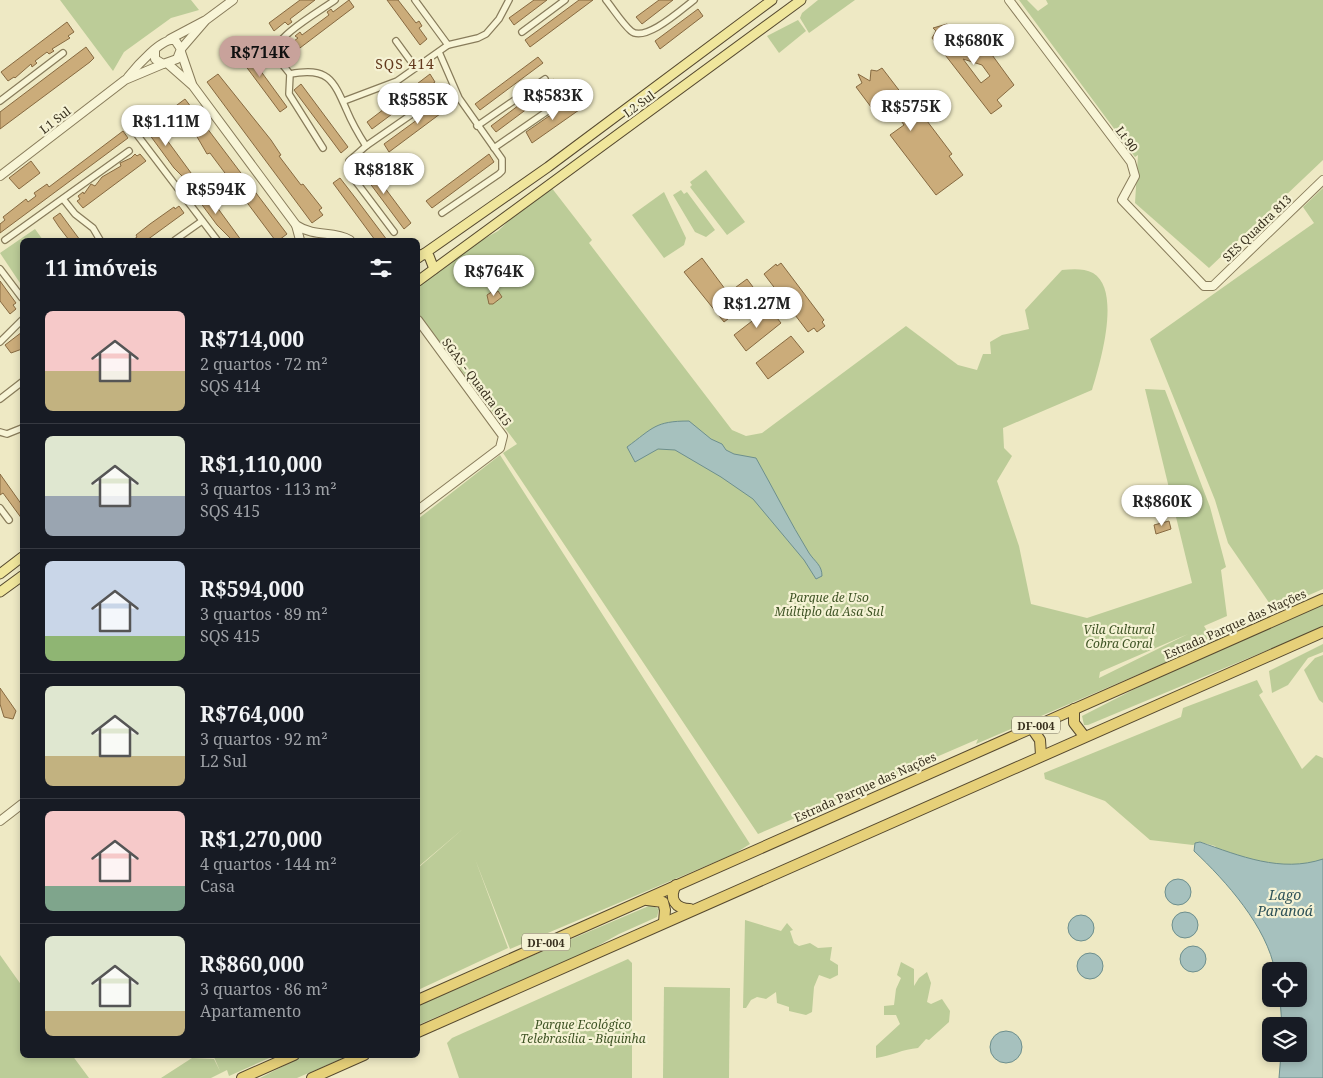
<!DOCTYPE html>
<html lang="pt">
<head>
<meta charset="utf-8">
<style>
	:root { --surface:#171b24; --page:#242831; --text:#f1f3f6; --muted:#9ea1a6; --line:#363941; --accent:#c8a29b }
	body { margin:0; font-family:"Noto Serif",serif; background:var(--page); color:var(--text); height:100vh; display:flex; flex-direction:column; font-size:19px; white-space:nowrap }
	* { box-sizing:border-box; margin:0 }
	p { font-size:16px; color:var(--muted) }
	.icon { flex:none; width:28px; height:28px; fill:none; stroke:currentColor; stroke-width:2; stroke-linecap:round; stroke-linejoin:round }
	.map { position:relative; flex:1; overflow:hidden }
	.panel { position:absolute; left:20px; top:238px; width:400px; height:820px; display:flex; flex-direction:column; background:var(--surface); border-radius:8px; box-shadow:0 2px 8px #0003 }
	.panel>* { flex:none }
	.buttons { position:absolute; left:1262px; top:962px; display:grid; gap:10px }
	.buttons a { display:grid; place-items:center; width:45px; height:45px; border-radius:8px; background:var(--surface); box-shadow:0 2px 8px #0003; font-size:25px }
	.price { position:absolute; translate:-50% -42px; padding:0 11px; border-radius:18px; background:#fff; color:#222; font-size:16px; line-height:32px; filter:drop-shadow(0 1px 2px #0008) }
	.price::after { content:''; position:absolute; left:50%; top:30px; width:15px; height:11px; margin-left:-8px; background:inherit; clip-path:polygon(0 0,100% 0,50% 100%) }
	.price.active { background:var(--accent); color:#111 }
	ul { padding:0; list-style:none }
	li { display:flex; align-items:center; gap:15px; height:125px; padding:0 25px }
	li+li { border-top:1px solid var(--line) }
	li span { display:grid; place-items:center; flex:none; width:140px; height:100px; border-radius:8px; color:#555 }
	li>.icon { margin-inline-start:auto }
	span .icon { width:60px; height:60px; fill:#fffc; stroke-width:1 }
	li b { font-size:21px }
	h2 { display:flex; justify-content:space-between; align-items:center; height:60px; padding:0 25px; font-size:21px }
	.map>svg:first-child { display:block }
	.green { fill:#bccc98; fill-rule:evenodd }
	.water { fill:#a6c1be; stroke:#6d8f8d }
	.building { fill:#cbac7a; stroke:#876a41; fill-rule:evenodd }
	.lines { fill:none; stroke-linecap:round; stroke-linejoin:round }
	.minor-casing { stroke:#887c5b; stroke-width:8 }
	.tertiary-casing { stroke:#887c5b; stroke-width:10 }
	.primary-casing { stroke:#56492f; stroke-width:11 }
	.trunk-casing { stroke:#56492f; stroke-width:12 }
	.minor { stroke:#f8f5d7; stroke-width:5.5 }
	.tertiary { stroke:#f8f5d7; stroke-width:8 }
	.primary { stroke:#f0e69c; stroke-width:9 }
	.trunk { stroke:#e6d079; stroke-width:10 }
	.labels { text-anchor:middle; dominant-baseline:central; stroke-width:4.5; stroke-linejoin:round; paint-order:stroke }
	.shield { fill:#f5f2d4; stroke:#716a55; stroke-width:1 }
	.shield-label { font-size:11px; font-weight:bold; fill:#38301e }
	.street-label { font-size:12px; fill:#38301e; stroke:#f5f2d4 }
	.park-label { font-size:12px; font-style:italic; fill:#3f5425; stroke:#f5f2d4 }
	.neighbourhood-label { font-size:14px; letter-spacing:1px; fill:#643a1e; stroke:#f5f2d4 }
	.water-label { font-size:14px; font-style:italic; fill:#2e5258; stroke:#f5f2d4 }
</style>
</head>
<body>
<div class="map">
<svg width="1323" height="1078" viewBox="0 0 1323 1078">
	<rect width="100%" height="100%" fill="#eee9c4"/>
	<!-- green -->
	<g class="green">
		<polygon points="60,0 191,0 199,10 171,18 124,52 113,71"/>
		<polygon points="818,0 855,0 809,33 800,18 802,13"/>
		<polygon points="1019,0 1027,0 1038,11 1048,4 1046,0 1323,0 1323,160 1209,268 1135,203 1138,155 1135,157"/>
		<polygon points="798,20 806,31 779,53 767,36"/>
		<polygon points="706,170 745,222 727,235 690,187 692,185 690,182"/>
		<path d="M551 187 592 240 589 243 732 430 746 436 762 433 906 326 958 365 977 370 983 354H991L990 342 1002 335 1029 329 1025 310 1062 270C1072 269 1084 268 1093 273 1122 290 1100 364 1092 390L1003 428 1004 448 1012 456 997 481 1019 546 1031 604 1087 618 1192 583 1145 389 1165 390 1210 507 1226 567 1221 570 1227 616 1204 626 1214 642 976 744 978 739 758 834 503 453 517 444 418 313V285L473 245 498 231 519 211ZM1188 634 1099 678 1100 672Z"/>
		<polygon points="1323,188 1323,589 1274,610 1228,543 1215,500 1150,339 1314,223 1303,207"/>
		<polygon points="681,190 684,194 687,192 715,230 706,237 695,232 673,195"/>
		<polygon points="664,192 686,238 684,245 664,258 632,215"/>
		<polygon points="35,229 43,240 22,240 22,286 0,253"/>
		<polygon points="500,455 750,844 734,854 510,949 475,859 508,948 418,990 418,948 453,945 418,948 418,868 464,828 418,867 418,519"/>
		<polygon points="1323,604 1323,627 1088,725 1084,725 1082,716 1160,676"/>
		<polygon points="1323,644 1323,652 1308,658 1288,685 1272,693 1269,671"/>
		<polygon points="1323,655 1323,703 1319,700 1304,670 1315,658"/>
		<polygon points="1257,680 1263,692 1259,695 1302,769 1316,755 1323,758 1323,877 1289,971 1215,846 1200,842 1193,845 1150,840 1105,801 1045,779 1044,773 1181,717 1183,708"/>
		<polygon points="651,905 659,909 657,917 619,934 585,953 418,1025 418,1005"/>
		<polygon points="745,920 781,931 787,923 793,930 790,931 794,943 799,946 810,943 818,948 832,947 830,960 838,965 838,975 830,979 819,975 814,987 812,1012 806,1015 789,1011 789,1007 777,1003 776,992 766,999 757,997 751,1000 746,1008 743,1008"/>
		<polygon points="0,955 22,986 22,1055 72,1055 89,1078 0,1078"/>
		<polygon points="628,959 632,963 632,1078 459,1078 447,1043 452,1038"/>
		<path d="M901 962 914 969V986L919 978 927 972 931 983 927 1002 931 1004 942 999 950 1011 949 1022 929 1040 926 1039 918 1048C903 1049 891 1056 876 1058V1046L900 1024 896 1015H884V1006L894 1005 896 989 901 978 897 975Z"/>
		<polygon points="664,987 730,988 729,1078 663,1078"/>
		<polygon points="203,1055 276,1055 229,1076 227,1070 211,1078 161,1078 192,1058 214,1059 220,1071 214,1057 204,1057"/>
		<polygon points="305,1055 350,1055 297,1078 260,1078"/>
	</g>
	<!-- water -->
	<g class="water">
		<path d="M689 421 711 439 722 444 726 450 734 454 756 458C774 490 790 522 809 553 815 562 822 565 822 576L816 579 804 560 753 499 721 477 675 450 658 449 635 462 627 447C653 428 655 421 689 421Z"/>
		<path d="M1200 842C1240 856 1281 873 1323 859V1078H1279L1281 1054H1299V1026H1282L1280 999H1299V971H1275C1267 927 1226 881 1194 851L1195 843Z"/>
		<circle cx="1178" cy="892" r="13"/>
		<circle cx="1185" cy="925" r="13"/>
		<circle cx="1081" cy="928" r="13"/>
		<circle cx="1193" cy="959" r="13"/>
		<circle cx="1090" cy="966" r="13"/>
		<circle cx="1006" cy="1047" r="16"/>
	</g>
	<!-- building -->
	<g class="building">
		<polygon points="300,0 315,0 290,19 292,22 288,25 285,22 274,31 269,23"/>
		<polygon points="349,0 354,7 292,54 286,47 298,38 295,36 300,32 302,35 329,15 327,12 331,9 333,12"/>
		<polygon points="387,0 398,0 416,23 419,21 422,26 419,28 427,39 420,45"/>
		<polygon points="534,0 547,0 514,25 509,18"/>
		<polygon points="579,0 593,0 530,47 525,40"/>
		<polygon points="659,0 673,0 642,24 636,17"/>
		<polygon points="698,9 703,16 660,49 655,41"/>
		<polygon points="67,22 74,32 68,36 70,38 52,49 54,51 49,54 47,52 35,61 37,63 32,67 31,64 15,78 14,77 8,81 1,72"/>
		<path d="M947 24 961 35 965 30 976 34 975 41 961 39 971 58 980 48H987L1014 85 997 100 1002 106 991 114 932 38 936 31 933 28ZM963 59 982 65 990 76 981 83Z"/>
		<polygon points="241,44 287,107 280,112 233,49"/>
		<polygon points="86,47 94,58 90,62 0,129 0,112"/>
		<polygon points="538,57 543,63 480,110 475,104"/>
		<polygon points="882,68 905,98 909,96 913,101 909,104 917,116 921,113 952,154 949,156 963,175 936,195 890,135 904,125 897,115 889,117 885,115 880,119 856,87 862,83 858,74 870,81 871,70 877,71"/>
		<polygon points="218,74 271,140 281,155 279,156 301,185 303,184 322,208 319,210 323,215 312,223 207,82"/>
		<polygon points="430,74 435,82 372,129 367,122"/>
		<polygon points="554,79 559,85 496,132 491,126"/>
		<polygon points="301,84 348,147 341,153 294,90"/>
		<polygon points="447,98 452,105 389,152 384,144"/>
		<polygon points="570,98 572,99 579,110 532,143 526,132 565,105"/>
		<polygon points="185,99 287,234 279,240 275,240 210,153 207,154 192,128 190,130 173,108"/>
		<polygon points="147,113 194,177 187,181 174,168 141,123 143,122 140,118"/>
		<polygon points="123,131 128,138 0,233 0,224 5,220 3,217 26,199 28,202 36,196 34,193 47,184 49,187"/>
		<polygon points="135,154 137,156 140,154 146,161 83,208 77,201 80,199 78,196 83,192 84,194 91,184 95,186 102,177 121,166 120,163 131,158"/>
		<polygon points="489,154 494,162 432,208 426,201"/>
		<polygon points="364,160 411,223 404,229 357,166"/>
		<polygon points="31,161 40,173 19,189 9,178"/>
		<polygon points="340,178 357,200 387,240 375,240 333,183"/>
		<polygon points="203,188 241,240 232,240 217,225 197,198 199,197 196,193"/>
		<polygon points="179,206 184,213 147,240 133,240 137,237 136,235 150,224 174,207 175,209"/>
		<polygon points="60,213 80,240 69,240 59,227 53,218"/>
		<polygon points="702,258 728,293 747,279 759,295 724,322 684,272"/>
		<polygon points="781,263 824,320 822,322 825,326 817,332 814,328 808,332 764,274 776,264 777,266"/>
		<polygon points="0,281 16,303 13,305 16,309 10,314 0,301"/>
		<polygon points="493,291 494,294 498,291 502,297 493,304 489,304 487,295"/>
		<polygon points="769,308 781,323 746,351 734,335"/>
		<polygon points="22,332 22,349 11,353 5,345"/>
		<polygon points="791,336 804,352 768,379 756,363"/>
		<polygon points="0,474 22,505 22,519 3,493 0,495"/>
		<polygon points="1169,521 1171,529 1156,534 1154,525"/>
		<polygon points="0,688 16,711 13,719 4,717 0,704"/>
	</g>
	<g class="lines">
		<defs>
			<g id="minor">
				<path d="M335 0C320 11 274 37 274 54L290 74C328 67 333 79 347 111 352 123 359 135 366 146"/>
				<polyline points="415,0 448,45"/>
				<path d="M606 0C614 10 622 23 631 31 645 43 682 9 694 0"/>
				<polyline points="522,32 565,0"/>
				<polyline points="396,41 415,67"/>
				<polyline points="439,52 459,98 502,159 502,171 499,174 442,213"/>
				<polyline points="290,74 289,94 323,148"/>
				<polyline points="0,101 63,53"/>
				<polyline points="344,101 397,81 448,45 478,38 486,34 499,19 509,0"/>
				<polyline points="477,126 545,79"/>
				<polyline points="135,132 217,240"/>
				<polyline points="494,148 562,101"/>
				<polyline points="63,199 75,214 93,228 100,240"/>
				<polyline points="394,232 351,175 349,161 366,146 441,94"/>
				<polyline points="5,240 129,151"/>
				<polyline points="175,240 202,221"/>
				<polyline points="0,269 22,298"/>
				<polyline points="0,342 22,320"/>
				<polyline points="0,399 22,382"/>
				<polyline points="0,432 7,434 22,428"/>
				<polyline points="0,508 9,520"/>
			</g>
			<g id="tertiary">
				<polyline points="1009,0 1131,162 1135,176 1122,200 1204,286 1213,286 1323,180"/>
				<polyline points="170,39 204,21"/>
				<polyline points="181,49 206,20 233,0"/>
				<polyline points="181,52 192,84"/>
				<path d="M168 64 193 86 296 225C316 238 332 230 350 240"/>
				<path d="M128 77C136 67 162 37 175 40L181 49 177 59 163 64 155 59V51"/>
				<polyline points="0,176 125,80 163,64"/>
				<polyline points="296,225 300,240"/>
				<polyline points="418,320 503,436 500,448 418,510"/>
				<polyline points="0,821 22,804"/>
			</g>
			<g id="primary">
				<polyline points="423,254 429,256 434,269"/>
				<polyline points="418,258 548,167 772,0"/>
				<polyline points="418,281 801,0"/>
				<polyline points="0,574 22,557"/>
				<polyline points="0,592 22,576"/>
			</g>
			<g id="trunk">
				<polyline points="1074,709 1074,723 1084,736"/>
				<polyline points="1031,727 1040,740 1041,755"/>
				<path d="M676 885C668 899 676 909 690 909"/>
				<polyline points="647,900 663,902 665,910 664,922"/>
				<polyline points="418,1000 1323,599"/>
				<polyline points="418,1032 1323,632"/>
				<polyline points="242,1078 294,1055"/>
				<polyline points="312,1078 364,1055"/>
			</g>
		</defs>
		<!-- minor casing -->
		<use href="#minor" class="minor-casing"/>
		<!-- tertiary casing -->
		<use href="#tertiary" class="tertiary-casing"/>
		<!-- primary casing -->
		<use href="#primary" class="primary-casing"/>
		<!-- trunk casing -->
		<use href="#trunk" class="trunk-casing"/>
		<!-- minor -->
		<use href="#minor" class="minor"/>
		<!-- tertiary -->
		<use href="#tertiary" class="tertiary"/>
		<!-- primary -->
		<use href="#primary" class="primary"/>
		<!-- trunk -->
		<use href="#trunk" class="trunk"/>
	</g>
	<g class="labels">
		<!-- shield labels -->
		<g class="shield">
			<rect x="1012" y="716.5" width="48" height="17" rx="4"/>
			<rect x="522" y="933.5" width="48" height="17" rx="4"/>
		</g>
		<g class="shield-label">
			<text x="1036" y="725">DF-004</text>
			<text x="546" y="942">DF-004</text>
		</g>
		<!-- street labels -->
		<g class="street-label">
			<text transform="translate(639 104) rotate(-36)">L2 Sul</text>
			<text transform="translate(55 120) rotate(-38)">L1 Sul</text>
			<text transform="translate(1127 139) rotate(53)">Lt 90</text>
			<text transform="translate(1257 228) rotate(-44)">SES Quadra 813</text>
			<text transform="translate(477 382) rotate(53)">SGAS - Quadra 615</text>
			<text transform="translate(1235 624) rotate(-24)">Estrada Parque das Nações</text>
			<text transform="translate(865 787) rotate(-24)">Estrada Parque das Nações</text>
		</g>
		<!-- park labels -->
		<g class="park-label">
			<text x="829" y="597">Parque de Uso<tspan x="829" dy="14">Múltiplo da Asa Sul</tspan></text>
			<text x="1119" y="629">Vila Cultural<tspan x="1119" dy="14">Cobra Coral</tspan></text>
			<text x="583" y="1024">Parque Ecológico<tspan x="583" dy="14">Telebrasília - Biquinha</tspan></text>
		</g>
		<!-- neighbourhood labels -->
		<g class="neighbourhood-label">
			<text x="405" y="63">SQS 414</text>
		</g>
		<!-- water labels -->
		<g class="water-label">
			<text x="1285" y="894">Lago<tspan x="1285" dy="16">Paranoá</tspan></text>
		</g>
	</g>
</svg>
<div class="buttons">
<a><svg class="icon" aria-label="locate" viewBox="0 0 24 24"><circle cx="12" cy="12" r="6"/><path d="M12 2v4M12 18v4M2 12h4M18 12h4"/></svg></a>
<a><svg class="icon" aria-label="layers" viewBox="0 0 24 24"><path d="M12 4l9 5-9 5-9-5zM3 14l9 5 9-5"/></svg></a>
</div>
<b class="price" style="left:974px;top:66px">R$680K</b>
<b class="price active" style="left:260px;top:78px">R$714K</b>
<b class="price" style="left:553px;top:121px">R$583K</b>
<b class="price" style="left:418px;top:125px">R$585K</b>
<b class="price" style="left:911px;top:132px">R$575K</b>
<b class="price" style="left:166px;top:147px">R$1.11M</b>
<b class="price" style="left:384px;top:195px">R$818K</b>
<b class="price" style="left:216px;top:215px">R$594K</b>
<b class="price" style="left:494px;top:297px">R$764K</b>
<b class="price" style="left:757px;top:329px">R$1.27M</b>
<b class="price" style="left:1162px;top:527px">R$860K</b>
<section class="panel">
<h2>11 imóveis<svg class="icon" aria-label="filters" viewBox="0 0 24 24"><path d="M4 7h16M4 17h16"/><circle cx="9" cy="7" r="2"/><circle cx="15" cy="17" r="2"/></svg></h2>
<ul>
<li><span style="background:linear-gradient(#f6c9c9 60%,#c2b280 0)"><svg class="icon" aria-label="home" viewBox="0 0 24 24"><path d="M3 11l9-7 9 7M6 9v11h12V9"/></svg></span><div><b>R$714,000</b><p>2 quartos · 72 m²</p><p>SQS 414</p></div></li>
<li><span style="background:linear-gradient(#dfe7d0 60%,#9aa5b1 0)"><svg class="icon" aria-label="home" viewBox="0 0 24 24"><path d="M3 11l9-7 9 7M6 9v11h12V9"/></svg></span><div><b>R$1,110,000</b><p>3 quartos · 113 m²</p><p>SQS 415</p></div></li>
<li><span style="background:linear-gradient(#c9d6e8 75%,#8fb573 0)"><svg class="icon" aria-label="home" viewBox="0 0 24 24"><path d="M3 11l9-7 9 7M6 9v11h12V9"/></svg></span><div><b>R$594,000</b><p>3 quartos · 89 m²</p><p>SQS 415</p></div></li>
<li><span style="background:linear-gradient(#dfe7d0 70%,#c2b280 0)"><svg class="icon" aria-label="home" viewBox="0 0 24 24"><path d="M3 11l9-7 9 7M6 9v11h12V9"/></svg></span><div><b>R$764,000</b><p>3 quartos · 92 m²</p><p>L2 Sul</p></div></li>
<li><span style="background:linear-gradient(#f6c9c9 75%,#7fa58c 0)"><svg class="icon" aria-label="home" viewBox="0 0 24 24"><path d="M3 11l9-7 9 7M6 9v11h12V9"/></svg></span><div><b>R$1,270,000</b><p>4 quartos · 144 m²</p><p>Casa</p></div></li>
<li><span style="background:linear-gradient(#dfe7d0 75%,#c2b280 0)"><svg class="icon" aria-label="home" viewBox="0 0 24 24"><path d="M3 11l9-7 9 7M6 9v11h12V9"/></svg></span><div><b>R$860,000</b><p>3 quartos · 86 m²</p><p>Apartamento</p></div></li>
</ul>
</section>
</div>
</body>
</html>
